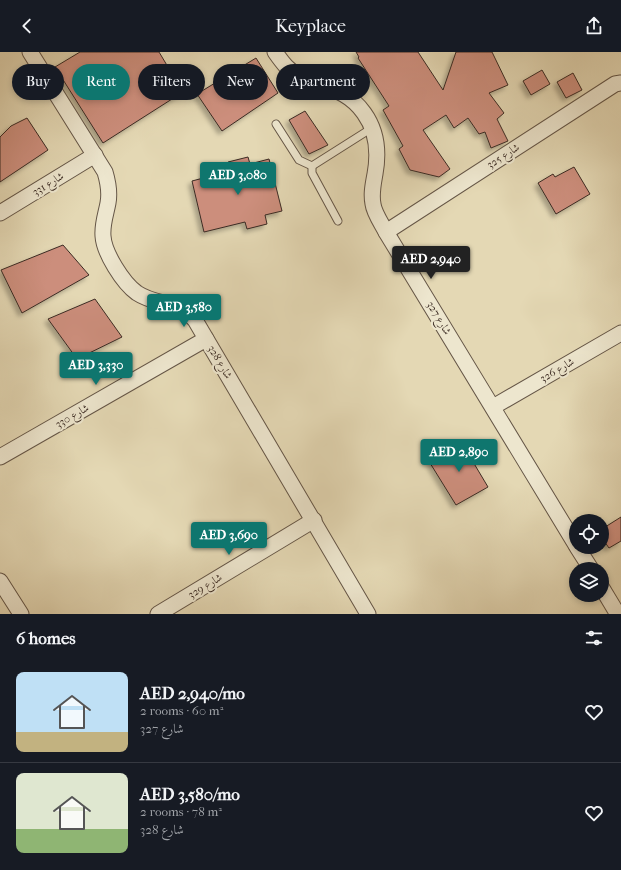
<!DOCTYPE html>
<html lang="en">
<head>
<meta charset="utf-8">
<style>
	:root { --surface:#171b24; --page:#242831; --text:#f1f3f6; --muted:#9ea1a6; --line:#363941; --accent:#0f766e }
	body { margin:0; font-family:"IM FELL French Canon",Amiri,serif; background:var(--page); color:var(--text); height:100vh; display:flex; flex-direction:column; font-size:15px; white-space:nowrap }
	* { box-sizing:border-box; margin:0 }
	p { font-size:13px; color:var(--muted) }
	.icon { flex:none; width:22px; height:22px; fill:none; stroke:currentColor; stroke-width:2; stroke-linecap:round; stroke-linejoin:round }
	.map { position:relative; height:562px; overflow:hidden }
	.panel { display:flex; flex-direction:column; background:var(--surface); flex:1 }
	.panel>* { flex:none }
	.top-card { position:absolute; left:12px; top:12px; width:400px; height:36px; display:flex; gap:8px }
	.tools { position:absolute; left:569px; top:462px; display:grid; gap:8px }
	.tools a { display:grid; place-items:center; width:40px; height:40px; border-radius:50%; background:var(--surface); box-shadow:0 2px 6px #0003; font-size:20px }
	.price { position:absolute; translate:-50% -34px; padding:0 9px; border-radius:4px; background:var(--accent); color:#fff; font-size:13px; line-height:26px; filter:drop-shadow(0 1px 2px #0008) }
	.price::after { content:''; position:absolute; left:50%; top:24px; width:12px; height:9px; margin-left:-6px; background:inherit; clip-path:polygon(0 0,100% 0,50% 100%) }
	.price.current { background:#222; color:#fff }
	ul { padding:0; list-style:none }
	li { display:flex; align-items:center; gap:12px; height:100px; padding:0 16px }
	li+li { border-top:1px solid var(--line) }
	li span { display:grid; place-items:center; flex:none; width:112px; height:80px; border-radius:8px; color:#555 }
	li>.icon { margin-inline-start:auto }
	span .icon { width:48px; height:48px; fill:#fffc; stroke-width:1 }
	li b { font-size:17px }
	h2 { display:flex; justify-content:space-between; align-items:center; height:48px; padding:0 16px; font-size:17px }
	.pill { padding:0 14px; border-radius:18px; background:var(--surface); box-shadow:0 2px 6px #0003; font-size:14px; line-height:36px }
	.pill.current { background:var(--accent); color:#fff }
	header { display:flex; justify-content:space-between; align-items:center; height:52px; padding:0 16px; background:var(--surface); font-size:18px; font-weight:600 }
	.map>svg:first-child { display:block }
	.building { fill:#cc8e7c; stroke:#3b2b23; filter:url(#shadow) }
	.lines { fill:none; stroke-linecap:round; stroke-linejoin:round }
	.lane-casing { stroke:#655647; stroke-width:9 }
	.street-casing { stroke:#655647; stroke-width:17 }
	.lane { stroke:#ede6ce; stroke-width:7 }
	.street { stroke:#ede6ce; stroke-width:15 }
	.labels { text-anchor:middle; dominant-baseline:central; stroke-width:4; stroke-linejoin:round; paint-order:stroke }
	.street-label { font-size:11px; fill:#3b2b23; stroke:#ede6ce }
</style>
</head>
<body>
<header><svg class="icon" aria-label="back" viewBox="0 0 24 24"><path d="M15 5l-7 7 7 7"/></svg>Keyplace<svg class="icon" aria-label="share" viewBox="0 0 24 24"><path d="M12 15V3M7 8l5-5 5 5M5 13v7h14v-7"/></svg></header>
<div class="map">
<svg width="621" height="562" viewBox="0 0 621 562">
	<defs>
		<filter id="shadow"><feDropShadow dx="-3.5" dy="3.5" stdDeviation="2" flood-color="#0004"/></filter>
	</defs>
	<rect width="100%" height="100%" fill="#e4d8b4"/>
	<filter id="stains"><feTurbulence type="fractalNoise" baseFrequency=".005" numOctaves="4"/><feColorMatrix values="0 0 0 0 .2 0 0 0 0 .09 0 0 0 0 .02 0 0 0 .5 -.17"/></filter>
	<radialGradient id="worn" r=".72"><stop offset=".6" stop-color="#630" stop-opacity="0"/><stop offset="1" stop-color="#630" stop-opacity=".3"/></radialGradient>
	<!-- building -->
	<g class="building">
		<polygon points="80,0 159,0 183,40 103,91 55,15"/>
		<polygon points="356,0 418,0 443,38 456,0 492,0 508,33 489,41 504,61 497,67 508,89 491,96 485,80 479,82 468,66 454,76 446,63 423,78 450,117 439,125 410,118 399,97 403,94 383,58 389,54 358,6 359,5"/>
		<polygon points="256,6 278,41 222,79 197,42"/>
		<polygon points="542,18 550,32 531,43 523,29"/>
		<polygon points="573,21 582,38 566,46 557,30"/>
		<polygon points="305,59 328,93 309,102 289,68"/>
		<polygon points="27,66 48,98 0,130 0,85 11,74"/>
		<polygon points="248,105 250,112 269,107 282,159 265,163 267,172 247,177 245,170 204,180 192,129 230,119 228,110"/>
		<polygon points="574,115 590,142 556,162 538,131 553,122 555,125"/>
		<polygon points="63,193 89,223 22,261 1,218"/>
		<polygon points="95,247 122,285 77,307 48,267"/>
		<polygon points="460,388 488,435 456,453 430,411"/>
		<polygon points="621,465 621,489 609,496 602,486 602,477"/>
	</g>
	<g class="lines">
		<defs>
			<g id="lane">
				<polyline points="276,72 299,108 312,114 372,76"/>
				<polyline points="312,114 312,121 338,169"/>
			</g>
			<g id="street">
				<path d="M30 0 105 120C108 130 110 140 108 151 106 162 102 172 103 184 104 201 123 231 137 241 152 251 168 250 183 258 188 260 191 264 195 268L368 562"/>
				<path d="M275 0C282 10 289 20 301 25 325 36 347 37 364 61 377 79 379 100 375 122 373 133 371 142 373 152 374 161 382 172 386 180L576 493"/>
				<polyline points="0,161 95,103"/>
				<polyline points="386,180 615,32 621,31"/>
				<polyline points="493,355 621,281"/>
				<polyline points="0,405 206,287"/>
				<polyline points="577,495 591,517"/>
				<polyline points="0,529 21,562"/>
				<polyline points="602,536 617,561"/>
				<polyline points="158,562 314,468"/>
			</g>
		</defs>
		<!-- lane casing -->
		<use href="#lane" class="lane-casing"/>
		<!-- street casing -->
		<use href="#street" class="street-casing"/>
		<!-- lane -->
		<use href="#lane" class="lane"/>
		<!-- street -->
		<use href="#street" class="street"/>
	</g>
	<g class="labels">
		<!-- street labels -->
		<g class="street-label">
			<text transform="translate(503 104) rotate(-33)">شارع 325</text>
			<text transform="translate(48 132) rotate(-32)">شارع 331</text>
			<text transform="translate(439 266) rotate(59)">شارع 327</text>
			<text transform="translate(220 310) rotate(59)">شارع 328</text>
			<text transform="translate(557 318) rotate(-30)">شارع 326</text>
			<text transform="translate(72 364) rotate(-30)">شارع 330</text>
			<text transform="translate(205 534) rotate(-31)">شارع 329</text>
		</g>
	</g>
	<rect width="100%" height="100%" filter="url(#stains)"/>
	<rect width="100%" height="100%" fill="url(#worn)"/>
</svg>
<div class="tools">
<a><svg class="icon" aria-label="locate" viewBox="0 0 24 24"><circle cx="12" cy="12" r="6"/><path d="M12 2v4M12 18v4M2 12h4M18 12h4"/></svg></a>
<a><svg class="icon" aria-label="layers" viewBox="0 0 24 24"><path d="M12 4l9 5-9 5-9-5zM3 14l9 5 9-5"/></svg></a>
</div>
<b class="price" style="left:238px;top:144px">AED 3,080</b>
<b class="price current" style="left:431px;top:228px">AED 2,940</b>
<b class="price" style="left:184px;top:276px">AED 3,580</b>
<b class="price" style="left:96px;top:334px">AED 3,330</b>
<b class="price" style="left:459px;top:421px">AED 2,890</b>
<b class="price" style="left:229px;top:504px">AED 3,690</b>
<div class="top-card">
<a class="pill">Buy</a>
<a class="pill current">Rent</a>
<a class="pill">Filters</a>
<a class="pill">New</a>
<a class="pill">Apartment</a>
</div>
</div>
<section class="panel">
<h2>6 homes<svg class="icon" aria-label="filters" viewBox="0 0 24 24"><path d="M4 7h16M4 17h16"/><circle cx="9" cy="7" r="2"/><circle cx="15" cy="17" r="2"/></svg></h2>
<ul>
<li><span style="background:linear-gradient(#bfe0f5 75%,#c2b280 0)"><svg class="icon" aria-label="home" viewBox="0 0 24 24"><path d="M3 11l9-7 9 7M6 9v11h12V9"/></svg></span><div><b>AED 2,940/mo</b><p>2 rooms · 60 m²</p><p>شارع 327</p></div><svg class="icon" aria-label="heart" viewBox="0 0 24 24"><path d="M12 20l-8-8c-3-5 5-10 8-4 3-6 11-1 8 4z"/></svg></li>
<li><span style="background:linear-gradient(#dfe7d0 70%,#8fb573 0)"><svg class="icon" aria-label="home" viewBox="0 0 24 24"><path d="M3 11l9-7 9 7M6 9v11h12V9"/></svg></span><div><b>AED 3,580/mo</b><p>2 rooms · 78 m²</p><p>شارع 328</p></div><svg class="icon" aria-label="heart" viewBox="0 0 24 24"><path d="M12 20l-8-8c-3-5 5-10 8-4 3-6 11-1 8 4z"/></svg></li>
</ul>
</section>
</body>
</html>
